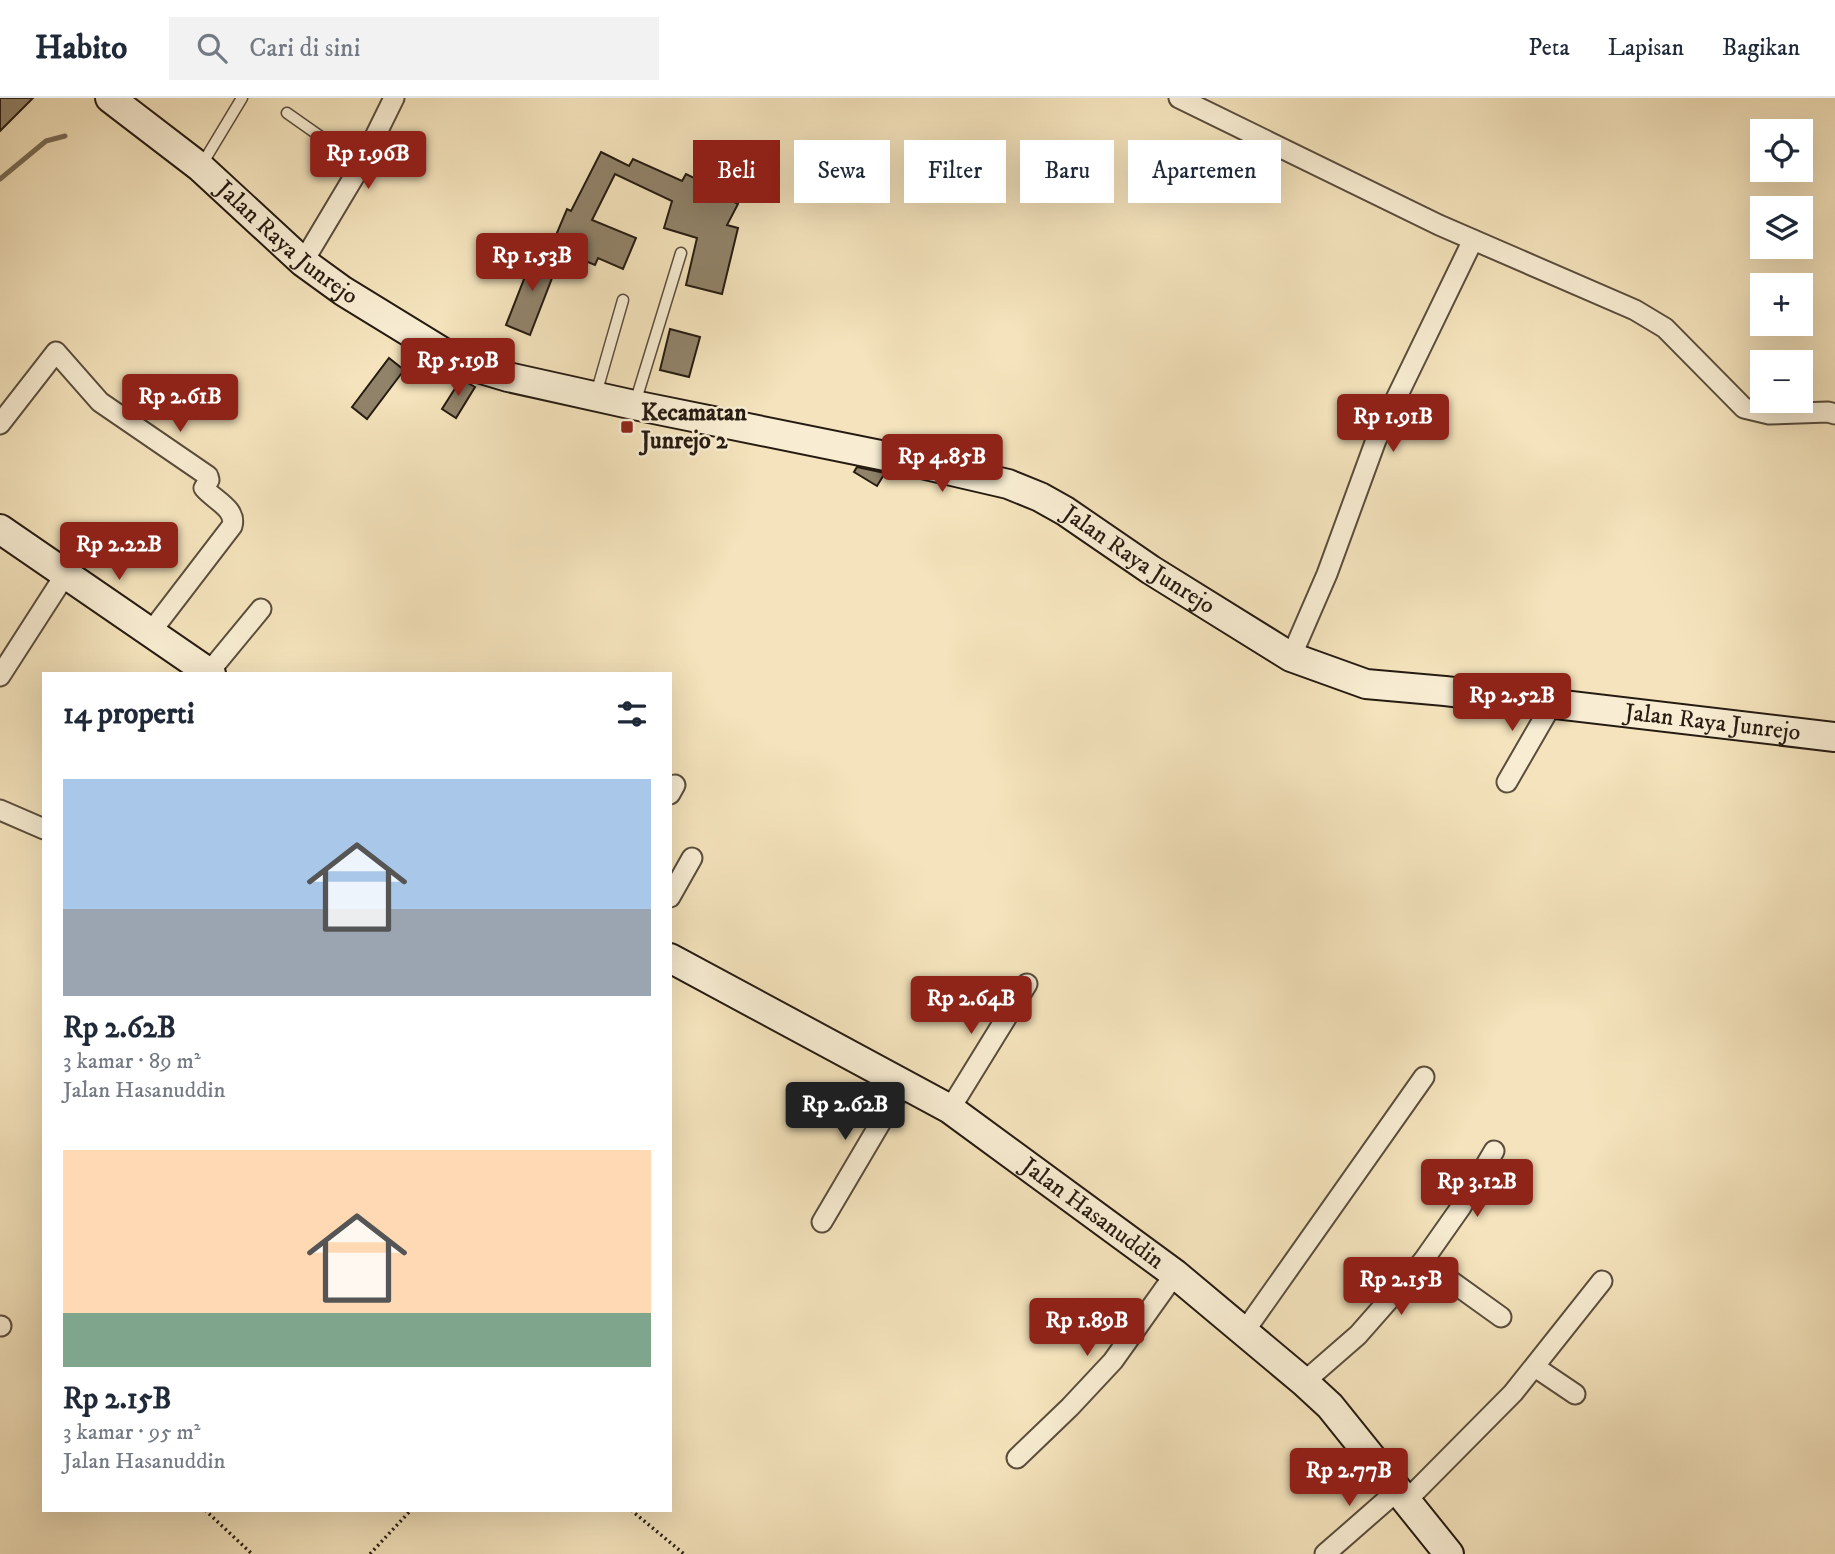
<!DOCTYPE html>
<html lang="id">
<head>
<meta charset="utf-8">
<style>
	:root { --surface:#fff; --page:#f2f2f3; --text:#1f2937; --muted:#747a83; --line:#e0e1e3; --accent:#8f2418 }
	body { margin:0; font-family:"IM FELL DW Pica",serif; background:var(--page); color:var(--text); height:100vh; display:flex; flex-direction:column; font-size:26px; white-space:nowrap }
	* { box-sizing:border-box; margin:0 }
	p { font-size:23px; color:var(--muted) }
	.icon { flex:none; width:38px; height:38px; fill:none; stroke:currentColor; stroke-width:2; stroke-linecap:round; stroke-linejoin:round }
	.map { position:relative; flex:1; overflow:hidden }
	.side { position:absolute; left:42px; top:574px; width:630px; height:840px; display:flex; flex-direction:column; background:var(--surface); border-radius:0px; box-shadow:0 7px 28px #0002 }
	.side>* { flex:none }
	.top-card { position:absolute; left:693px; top:42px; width:665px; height:63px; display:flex; gap:14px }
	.tools { position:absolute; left:1750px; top:21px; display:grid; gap:14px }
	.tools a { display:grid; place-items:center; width:63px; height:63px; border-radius:0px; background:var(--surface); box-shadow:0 7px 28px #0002; font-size:35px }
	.price { position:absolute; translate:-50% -60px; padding:0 16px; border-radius:7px; background:var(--accent); color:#fff; font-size:23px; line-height:46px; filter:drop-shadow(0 2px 4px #0008) }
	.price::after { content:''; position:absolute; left:50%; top:42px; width:21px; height:16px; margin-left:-10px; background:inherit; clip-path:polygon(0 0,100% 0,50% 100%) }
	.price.selected { background:#222; color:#fff }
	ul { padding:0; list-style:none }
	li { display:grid; align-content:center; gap:14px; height:371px; padding:0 21px }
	li span { display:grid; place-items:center; height:217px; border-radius:0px; color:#555 }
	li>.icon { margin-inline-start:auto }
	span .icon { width:126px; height:126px; fill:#fffc; stroke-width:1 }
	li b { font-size:30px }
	h2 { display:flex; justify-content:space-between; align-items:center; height:84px; padding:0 21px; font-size:30px }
	.tag { padding:0 24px; border-radius:0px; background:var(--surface); box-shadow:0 7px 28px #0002; font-size:24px; line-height:63px }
	.tag.selected { background:var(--accent); color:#fff }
	header { display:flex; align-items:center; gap:42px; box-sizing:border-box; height:98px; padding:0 35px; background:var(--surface); border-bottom:2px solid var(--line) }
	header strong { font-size:33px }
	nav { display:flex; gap:38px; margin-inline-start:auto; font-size:24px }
	.search { width:490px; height:63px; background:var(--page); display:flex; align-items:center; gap:18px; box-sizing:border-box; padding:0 24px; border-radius:0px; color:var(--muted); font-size:26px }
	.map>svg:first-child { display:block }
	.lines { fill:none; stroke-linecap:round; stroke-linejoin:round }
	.stream { stroke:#786a55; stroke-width:5 }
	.building { fill:#91836a; stroke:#261b11; stroke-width:2 }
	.lane-casing { stroke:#5a4d3c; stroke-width:13 }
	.street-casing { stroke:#5a4d3c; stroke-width:23 }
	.secondary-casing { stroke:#261b11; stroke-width:32 }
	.path { stroke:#261b11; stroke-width:3.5; stroke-dasharray:2 3.5; stroke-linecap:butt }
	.lane { stroke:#f8edd3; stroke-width:10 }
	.street { stroke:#f8edd3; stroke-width:19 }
	.secondary { stroke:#f8edd3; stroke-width:28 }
	.poi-dot { fill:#8f2418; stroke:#f8edd3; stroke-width:2.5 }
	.labels { text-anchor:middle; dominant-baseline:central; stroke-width:5; stroke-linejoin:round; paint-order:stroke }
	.street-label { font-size:24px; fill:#261b11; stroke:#f8edd3 }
	.poi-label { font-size:24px; font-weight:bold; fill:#261b11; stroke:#f8edd3; text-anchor:start }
</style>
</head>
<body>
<header>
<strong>Habito</strong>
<div class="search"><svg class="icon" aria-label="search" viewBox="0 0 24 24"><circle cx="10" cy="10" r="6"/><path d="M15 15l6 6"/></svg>Cari di sini</div>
<nav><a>Peta</a><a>Lapisan</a><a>Bagikan</a></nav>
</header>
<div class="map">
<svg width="1835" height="1456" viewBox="0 0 1835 1456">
	<rect width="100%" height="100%" fill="#f4e3bc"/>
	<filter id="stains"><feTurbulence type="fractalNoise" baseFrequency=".00286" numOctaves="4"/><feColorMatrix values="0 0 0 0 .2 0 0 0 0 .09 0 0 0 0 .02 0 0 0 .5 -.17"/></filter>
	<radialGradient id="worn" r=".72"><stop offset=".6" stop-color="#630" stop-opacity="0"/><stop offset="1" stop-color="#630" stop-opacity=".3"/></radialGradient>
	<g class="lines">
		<!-- stream -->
		<polyline class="stream" points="0,81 46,43 65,38"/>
	</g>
	<!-- building -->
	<g class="building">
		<polygon points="0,0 33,0 0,33"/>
		<polygon points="601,54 629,68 633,61 682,83 686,76 713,89 712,92 738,106 727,127 738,130 722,196 686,187 697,140 664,130 672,103 615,76 592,122 636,140 623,171 598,160 595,167 551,149 567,111 571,113"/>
		<polygon points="535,153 559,162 530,237 506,227"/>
		<polygon points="670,231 700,239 689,279 660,272"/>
		<polygon points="389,260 404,272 367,321 352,309"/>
		<polygon points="461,281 475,289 456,320 442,311"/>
		<polygon points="857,369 885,375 877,388 854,374"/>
	</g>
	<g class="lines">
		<defs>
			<g id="lane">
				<polyline points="287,15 361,67"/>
				<polyline points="201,68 242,0"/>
				<polyline points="596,296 623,202"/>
				<polyline points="635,305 681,155"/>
			</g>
			<g id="street">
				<polyline points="1179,0 1439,127 1635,212 1665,230 1744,310 1769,316 1828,314 1835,316"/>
				<polyline points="303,164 361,67 394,0"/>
				<path d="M0 326 56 254 100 304 208 378 209 382 204 390C214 402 237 411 232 428L150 535"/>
				<polyline points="1291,559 1327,476 1376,342 1473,142"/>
				<polyline points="209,574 261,511"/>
				<polyline points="0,578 65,477"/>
				<polyline points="1507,684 1552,606"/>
				<polyline points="670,696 675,687"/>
				<polyline points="0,712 44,731"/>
				<polyline points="670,799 692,760"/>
				<polyline points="950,1011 1027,886"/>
				<polyline points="822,1124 904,985"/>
				<polyline points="1423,1163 1461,1109 1494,1053"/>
				<polyline points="0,1228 1,1228"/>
				<polyline points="1244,1234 1424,979"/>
				<polyline points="1535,1269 1575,1296"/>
				<polyline points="1304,1284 1358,1237 1423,1163 1501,1219"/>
				<polyline points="1017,1360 1070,1309 1113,1263 1175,1176"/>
				<polyline points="1405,1404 1513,1295 1602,1183"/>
				<polyline points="1325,1456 1397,1393"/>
			</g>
			<g id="secondary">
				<path id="s1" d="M110 0 200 69 303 164 343 193 444 255 478 270 508 279 634 307 900 361 1008 386 1040 399 1065 413 1151 472 1291 559 1366 586 1445 593 1835 639"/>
				<polyline points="0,431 211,576"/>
				<path id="s2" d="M670 860 950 1011 1175 1176 1304 1284 1330 1308 1449 1456"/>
			</g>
		</defs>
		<!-- lane casing -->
		<use href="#lane" class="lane-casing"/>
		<!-- street casing -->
		<use href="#street" class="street-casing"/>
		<!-- secondary casing -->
		<use href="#secondary" class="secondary-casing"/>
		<!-- path -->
		<g class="path">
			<polyline points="205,1412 252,1456"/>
			<polyline points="631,1412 684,1456"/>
			<polyline points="370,1456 411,1412"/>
		</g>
		<!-- lane -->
		<use href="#lane" class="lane"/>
		<!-- street -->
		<use href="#street" class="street"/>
		<!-- secondary -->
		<use href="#secondary" class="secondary"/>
	</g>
	<!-- markers -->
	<rect class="poi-dot" x="620" y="322" width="14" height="14" rx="3.5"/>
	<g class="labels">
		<!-- street labels -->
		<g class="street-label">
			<text stroke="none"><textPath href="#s1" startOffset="229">Jalan Raya Junrejo</textPath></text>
			<text stroke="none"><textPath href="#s1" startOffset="1153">Jalan Raya Junrejo</textPath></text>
			<text stroke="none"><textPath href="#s1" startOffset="1762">Jalan Raya Junrejo</textPath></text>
			<text stroke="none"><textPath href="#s2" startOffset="495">Jalan Hasanuddin</textPath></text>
		</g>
		<!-- poi labels -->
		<g class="poi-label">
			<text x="641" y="315">Kecamatan<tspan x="641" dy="28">Junrejo 2</tspan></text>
		</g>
	</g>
	<rect width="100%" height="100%" filter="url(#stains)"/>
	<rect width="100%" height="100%" fill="url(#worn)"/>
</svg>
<div class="tools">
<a><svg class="icon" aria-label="locate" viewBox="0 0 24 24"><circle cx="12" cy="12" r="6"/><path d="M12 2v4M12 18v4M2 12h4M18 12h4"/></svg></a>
<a><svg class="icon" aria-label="layers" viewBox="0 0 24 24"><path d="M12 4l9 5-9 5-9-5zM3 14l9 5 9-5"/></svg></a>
<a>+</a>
<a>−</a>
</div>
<b class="price" style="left:368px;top:93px">Rp 1.96B</b>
<b class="price" style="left:532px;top:195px">Rp 1.53B</b>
<b class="price" style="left:458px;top:300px">Rp 5.19B</b>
<b class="price" style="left:180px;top:336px">Rp 2.61B</b>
<b class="price" style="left:1393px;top:356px">Rp 1.91B</b>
<b class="price" style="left:942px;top:396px">Rp 4.85B</b>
<b class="price" style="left:119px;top:484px">Rp 2.22B</b>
<b class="price" style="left:1512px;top:635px">Rp 2.52B</b>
<b class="price" style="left:971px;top:938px">Rp 2.64B</b>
<b class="price selected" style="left:845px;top:1044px">Rp 2.62B</b>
<b class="price" style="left:1477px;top:1121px">Rp 3.12B</b>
<b class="price" style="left:1401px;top:1219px">Rp 2.15B</b>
<b class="price" style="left:1087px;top:1260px">Rp 1.89B</b>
<b class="price" style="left:1349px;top:1410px">Rp 2.77B</b>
<div class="top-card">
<a class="tag selected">Beli</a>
<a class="tag">Sewa</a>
<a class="tag">Filter</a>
<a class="tag">Baru</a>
<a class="tag">Apartemen</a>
</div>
<section class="side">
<h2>14 properti<svg class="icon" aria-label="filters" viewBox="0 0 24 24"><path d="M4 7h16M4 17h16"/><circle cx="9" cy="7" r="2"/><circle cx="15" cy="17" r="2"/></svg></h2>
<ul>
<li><span style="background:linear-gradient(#a9c7e8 60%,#9aa5b1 0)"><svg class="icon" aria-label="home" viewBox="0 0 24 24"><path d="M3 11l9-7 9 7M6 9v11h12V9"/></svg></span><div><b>Rp 2.62B</b><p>3 kamar · 89 m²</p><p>Jalan Hasanuddin</p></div></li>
<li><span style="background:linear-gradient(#ffd9b3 75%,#7fa58c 0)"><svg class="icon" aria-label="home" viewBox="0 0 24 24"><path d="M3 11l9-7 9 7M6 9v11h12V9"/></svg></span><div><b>Rp 2.15B</b><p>3 kamar · 95 m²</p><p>Jalan Hasanuddin</p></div></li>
</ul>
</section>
</div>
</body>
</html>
